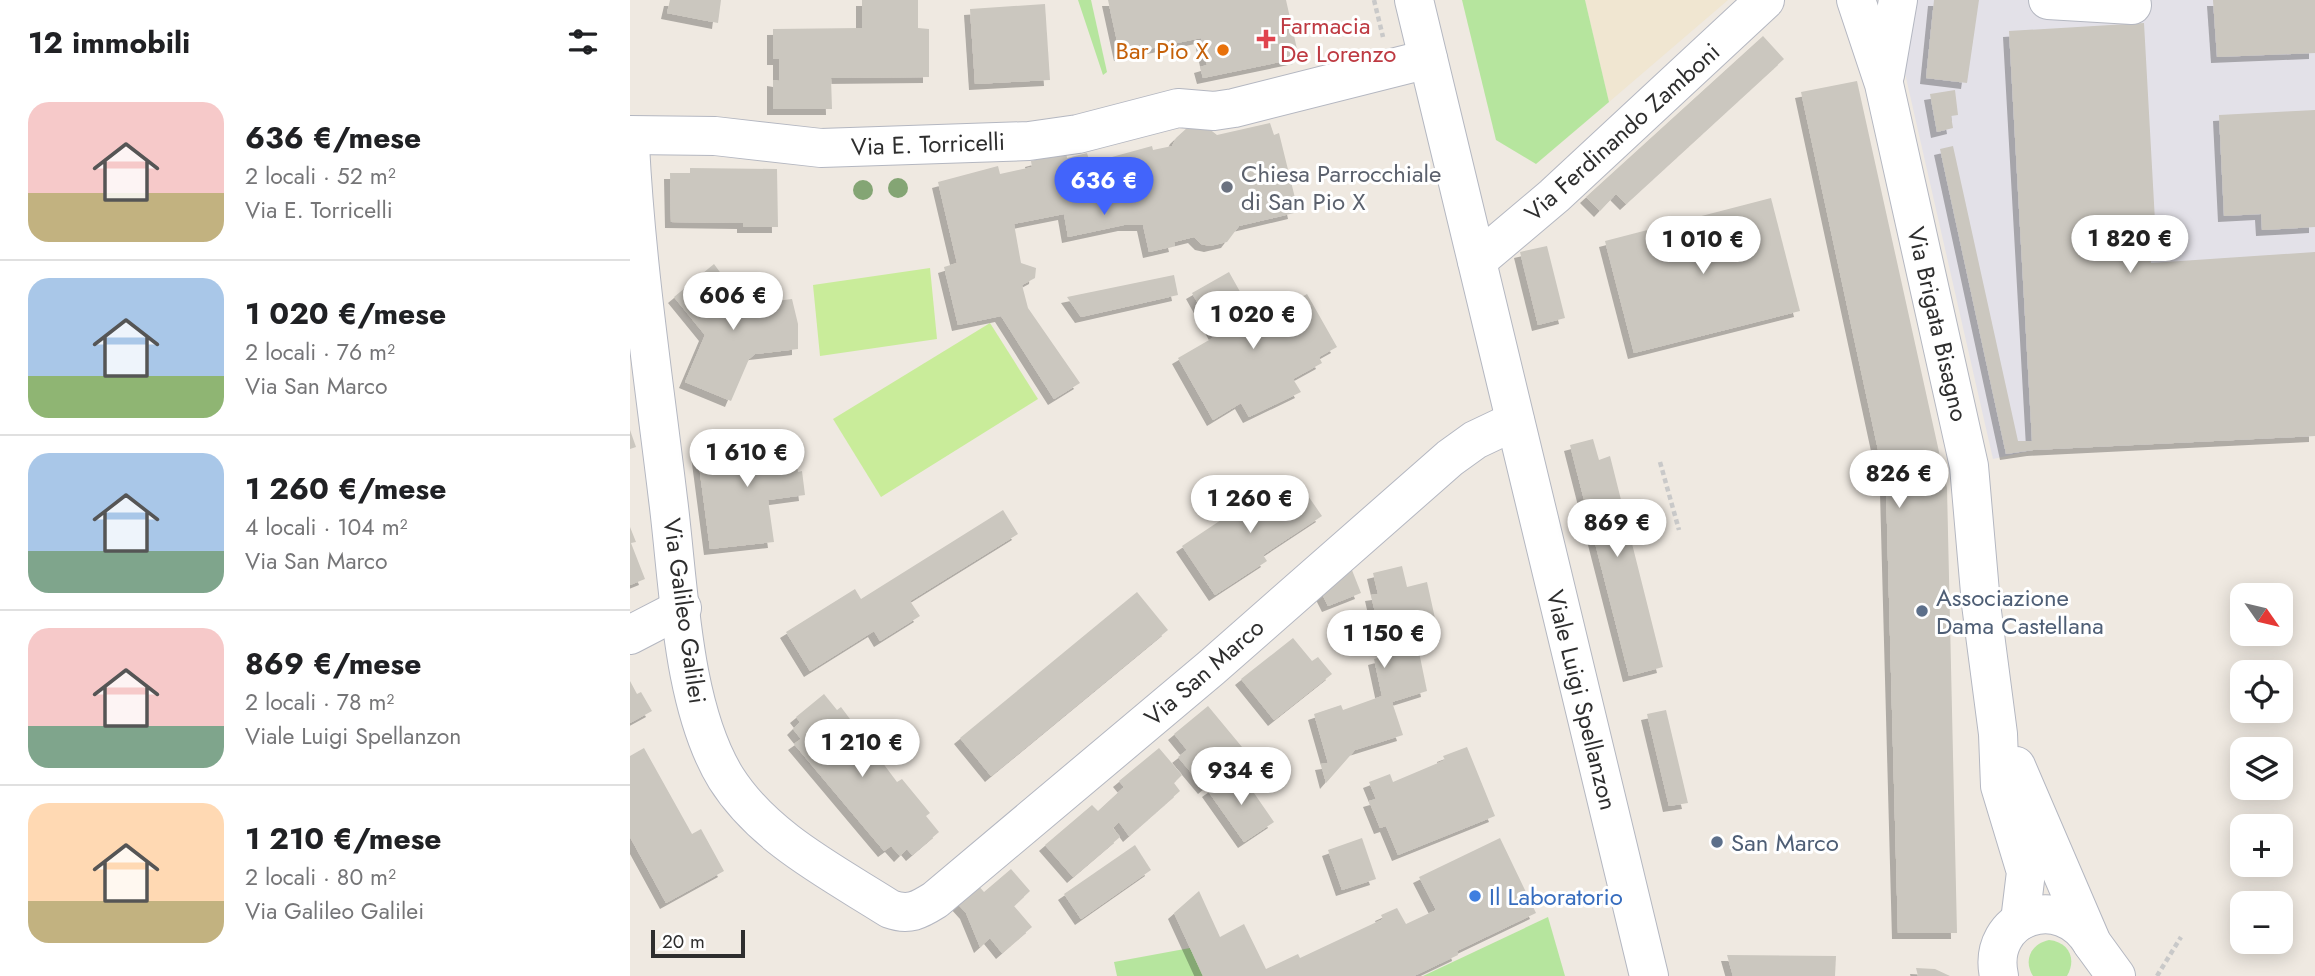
<!DOCTYPE html>
<html lang="it">
<head>
<meta charset="utf-8">
<style>
	:root { --surface:#fff; --page:#f6f6f6; --text:#202124; --muted:#757577; --line:#e0e0e0; --accent:#4264fb }
	body { margin:0; font-family:Jost,sans-serif; background:var(--page); color:var(--text); height:100vh; display:flex; flex-direction:column; font-size:26px; white-space:nowrap }
	* { box-sizing:border-box; margin:0 }
	p { font-size:23px; color:var(--muted) }
	.icon { flex:none; width:38px; height:38px; fill:none; stroke:currentColor; stroke-width:2; stroke-linecap:round; stroke-linejoin:round }
	.map { position:relative; flex:1; overflow:hidden }
	.details { display:flex; flex-direction:column; background:var(--surface); width:630px }
	.details>* { flex:none }
	.needle { width:46px; rotate:124deg }
	.tools { position:absolute; left:1600px; top:583px; display:grid; gap:14px }
	.tools a { display:grid; place-items:center; width:63px; height:63px; border-radius:14px; background:var(--surface); box-shadow:0 4px 18px #0003; font-size:35px }
	.scale { position:absolute; left:21px; bottom:18px; width:94px; box-sizing:border-box; padding-left:7px; border:4px solid #2e2e2e; border-top:0; font-size:19px; line-height:24px; white-space:nowrap; color:#2e2e2e; -webkit-text-stroke:5px #fff; paint-order:stroke }
	.price { position:absolute; translate:-50% -60px; padding:0 16px; border-radius:24px; background:#fff; color:#222; font-size:23px; line-height:46px; filter:drop-shadow(0 2px 4px #0008) }
	.price::after { content:''; position:absolute; left:50%; top:42px; width:21px; height:16px; margin-left:-10px; background:inherit; clip-path:polygon(0 0,100% 0,50% 100%) }
	.price.current { background:var(--accent); color:#fff }
	ul { padding:0; list-style:none }
	li { display:flex; align-items:center; gap:21px; height:175px; padding:0 28px }
	li+li { border-top:2px solid var(--line) }
	li span { display:grid; place-items:center; flex:none; width:196px; height:140px; border-radius:21px; color:#555 }
	li>.icon { margin-inline-start:auto }
	span .icon { width:84px; height:84px; fill:#fffc; stroke-width:1 }
	li b { font-size:30px }
	h2 { display:flex; justify-content:space-between; align-items:center; height:84px; padding:0 28px; font-size:30px }
	main { display:flex; flex:1; min-height:0 }
	.map>svg:first-child { display:block }
	.industrial { fill:#e3e1e8 }
	.education { fill:#f0e6d1 }
	.green { fill:#b6e59e }
	.pitch { fill:#c9ec9a }
	.building { fill:#cbc7bf; filter:url(#shadow) }
	.lines { fill:none; stroke-linecap:round; stroke-linejoin:round }
	.minor-casing { stroke:#b4b7c1; stroke-width:40 }
	.path { stroke:#c9c9c9; stroke-width:4.5; stroke-dasharray:5 3.5; stroke-linecap:butt }
	.minor { stroke:#fff; stroke-width:38 }
	.tree { fill:#84a574 }
	.health-dot { fill:#e0444e; stroke:#fff; stroke-width:2.5 }
	.food-dot { fill:#e8710a; stroke:#fff; stroke-width:2.5 }
	.worship-dot { fill:#6b7280; stroke:#fff; stroke-width:2.5 }
	.service-dot { fill:#5c6f8a; stroke:#fff; stroke-width:2.5 }
	.shop-dot { fill:#3f7fe0; stroke:#fff; stroke-width:2.5 }
	.labels { text-anchor:middle; dominant-baseline:central; stroke-width:6; stroke-linejoin:round; paint-order:stroke }
	.health-label { font-size:24px; fill:#be3a42; stroke:#fff; text-anchor:start }
	.food-label { font-size:24px; fill:#c56008; stroke:#fff; text-anchor:end }
	.street-label { font-size:24px; fill:#2e2e2e; stroke:#fff }
	.worship-label { font-size:24px; fill:#5b616d; stroke:#fff; text-anchor:start }
	.service-label { font-size:24px; fill:#4e5e75; stroke:#fff; text-anchor:start }
	.shop-label { font-size:24px; fill:#366cbe; stroke:#fff; text-anchor:start }
</style>
</head>
<body>
<main>
<section class="details">
<h2>12 immobili<svg class="icon" aria-label="filters" viewBox="0 0 24 24"><path d="M4 7h16M4 17h16"/><circle cx="9" cy="7" r="2"/><circle cx="15" cy="17" r="2"/></svg></h2>
<ul>
<li><span style="background:linear-gradient(#f6c9c9 65%,#c2b280 0)"><svg class="icon" aria-label="home" viewBox="0 0 24 24"><path d="M3 11l9-7 9 7M6 9v11h12V9"/></svg></span><div><b>636 €/mese</b><p>2 locali · 52 m²</p><p>Via E. Torricelli</p></div></li>
<li><span style="background:linear-gradient(#a9c7e8 70%,#8fb573 0)"><svg class="icon" aria-label="home" viewBox="0 0 24 24"><path d="M3 11l9-7 9 7M6 9v11h12V9"/></svg></span><div><b>1 020 €/mese</b><p>2 locali · 76 m²</p><p>Via San Marco</p></div></li>
<li><span style="background:linear-gradient(#a9c7e8 70%,#7fa58c 0)"><svg class="icon" aria-label="home" viewBox="0 0 24 24"><path d="M3 11l9-7 9 7M6 9v11h12V9"/></svg></span><div><b>1 260 €/mese</b><p>4 locali · 104 m²</p><p>Via San Marco</p></div></li>
<li><span style="background:linear-gradient(#f6c9c9 70%,#7fa58c 0)"><svg class="icon" aria-label="home" viewBox="0 0 24 24"><path d="M3 11l9-7 9 7M6 9v11h12V9"/></svg></span><div><b>869 €/mese</b><p>2 locali · 78 m²</p><p>Viale Luigi Spellanzon</p></div></li>
<li><span style="background:linear-gradient(#ffd9b3 70%,#c2b280 0)"><svg class="icon" aria-label="home" viewBox="0 0 24 24"><path d="M3 11l9-7 9 7M6 9v11h12V9"/></svg></span><div><b>1 210 €/mese</b><p>2 locali · 80 m²</p><p>Via Galileo Galilei</p></div></li>
</ul>
</section>
<div class="map">
<svg width="1685" height="976" viewBox="0 0 1685 976">
	<defs>
		<filter id="shadow"><feDropShadow dx="-6" dy="6" stdDeviation="0" flood-color="#0004"/></filter>
	</defs>
	<rect width="100%" height="100%" fill="#efe9e1"/>
	<!-- industrial -->
	<polygon class="industrial" points="1287,0 1685,0 1685,436 1403,450 1363,459 1274,69"/>
	<!-- education -->
	<polygon class="education" points="955,0 1098,0 979,102"/>
	<!-- green -->
	<g class="green">
		<polygon points="448,0 461,0 477,72 473,75"/>
		<polygon points="832,0 955,0 979,102 906,164 866,140"/>
		<polygon points="918,917 935,976 793,976"/>
		<path d="M1419 940C1439 942 1447 959 1437 976H1403C1393 960 1401 944 1419 940Z"/>
		<polygon points="560,948 573,976 487,976 484,962"/>
	</g>
	<!-- pitch -->
	<g class="pitch">
		<polygon points="300,268 307,339 190,356 183,285"/>
		<polygon points="360,323 408,399 251,497 203,419"/>
	</g>
	<!-- building -->
	<g class="building">
		<polygon points="40,0 91,0 88,23 37,13"/>
		<polygon points="232,0 288,0 288,28 299,29 299,77 201,78 202,109 143,109 143,80 149,81 149,59 143,59 143,29 232,28"/>
		<polygon points="478,0 656,0 669,58 573,78 570,67 577,65 571,38 490,55"/>
		<polygon points="1304,0 1349,0 1337,83 1296,78"/>
		<polygon points="1583,0 1685,0 1685,53 1587,57"/>
		<polygon points="415,4 420,80 345,84 340,9"/>
		<polygon points="1514,23 1525,221 1518,222 1521,263 1685,252 1685,436 1403,450 1376,454 1310,149 1323,146 1388,441 1402,441 1379,31"/>
		<polygon points="1133,36 1154,59 996,204 986,194 970,211 956,197"/>
		<polygon points="1227,81 1317,488 1327,933 1268,933 1256,487 1171,92"/>
		<polygon points="1325,90 1328,115 1321,116 1323,128 1307,132 1300,94"/>
		<polygon points="1685,110 1685,227 1632,230 1631,214 1594,216 1589,115"/>
		<polygon points="640,123 644,135 649,133 665,198 661,199 664,213 609,226 597,242 580,246 571,244 564,237 544,242 545,246 519,252 513,225 494,225 438,237 434,214 384,224 391,263 406,268 405,278 392,285 398,308 450,383 424,399 371,316 328,325 314,267 327,263 308,182 368,166 370,174 402,167 401,161 436,152 437,158 457,153 460,163 522,146 523,150 542,146 546,138 558,127 578,128 587,135"/>
		<polygon points="60,168 147,169 148,227 113,227 113,223 41,222 40,173 60,173"/>
		<polygon points="1141,198 1170,311 1004,353 975,241"/>
		<polygon points="917,246 935,318 908,325 890,252"/>
		<polygon points="84,264 114,305 162,299 168,324 168,349 125,354 119,359 101,401 55,382 75,335 44,297"/>
		<polygon points="599,272 627,322 677,294 707,347 689,357 692,363 663,379 671,392 619,417 611,403 583,420 548,358 586,336 562,293"/>
		<polygon points="544,275 548,295 451,317 437,297"/>
		<polygon points="0,430 6,447 0,449"/>
		<polygon points="164,438 168,472 172,471 175,495 138,500 144,542 80,549 67,450"/>
		<polygon points="963,439 969,460 980,456 1033,667 999,676 940,445"/>
		<polygon points="665,477 692,516 633,555 637,561 585,595 552,546 636,490 639,494"/>
		<polygon points="373,510 388,534 280,601 290,616 250,641 244,631 180,671 156,632 225,589 231,599"/>
		<polygon points="0,527 6,542 1,543 15,579 0,585"/>
		<polygon points="718,560 731,593 698,606 688,586"/>
		<polygon points="772,566 777,587 797,582 810,641 792,646 794,651 789,652 797,691 762,702 773,735 725,750 696,783 691,764 698,763 684,714 711,705 713,710 752,696 744,659 755,656 741,595 748,594 743,573"/>
		<polygon points="507,592 538,630 361,776 330,738"/>
		<polygon points="663,638 682,661 688,657 702,674 644,720 611,679"/>
		<polygon points="0,681 7,694 11,692 22,711 0,723"/>
		<polygon points="194,694 207,710 211,707 267,782 272,779 300,813 296,816 309,832 282,855 277,849 270,856 261,846 254,851 164,744 171,739 163,729 170,722 166,717"/>
		<polygon points="578,706 612,747 597,760 602,765 574,788 548,757 557,750 544,734"/>
		<polygon points="1036,710 1058,803 1039,806 1017,714"/>
		<polygon points="837,747 865,816 768,855 756,826 750,828 739,801 746,799 739,782 760,774 763,782 815,760 813,756"/>
		<polygon points="14,748 62,834 71,829 94,871 36,903 0,837 0,756"/>
		<polygon points="529,748 552,775 544,783 550,791 499,836 489,822 483,828 490,837 443,877 415,845 462,805 468,811 494,787 489,781"/>
		<polygon points="605,772 612,782 615,780 644,822 614,842 578,791"/>
		<polygon points="732,838 746,879 712,890 698,850"/>
		<polygon points="870,838 906,913 827,951 828,955 784,976 573,976 544,913 569,891 590,937 614,924 636,969 668,954 670,958 753,919 751,915 767,908 776,924 806,910 789,877"/>
		<polygon points="505,845 521,870 451,919 434,894"/>
		<polygon points="381,869 400,891 384,906 402,927 372,953 360,938 350,947 336,913 326,902 347,884 354,892"/>
		<polygon points="1097,955 1206,956 1205,976 1103,976"/>
		<polygon points="1286,968 1305,969 1320,976 1288,976"/>
	</g>
	<g class="lines">
		<defs>
			<g id="minor">
				<polyline points="784,0 1019,976"/>
				<polyline points="1226,0 1254,84 1339,466 1351,604 1368,734 1370,786 1396,872 1390,921"/>
				<polyline points="1418,0 1502,5"/>
				<polyline points="1255,75 1268,0"/>
				<polyline points="0,135 85,136 191,148 399,141 448,134 548,108 584,111 604,108 798,59"/>
				<path d="M0 145C6 263 24 382 38 499 49 584 51 705 96 778 134 838 202 872 260 909 279 916 289 910 305 900L581 668 820 458 845 440 885 421"/>
				<polyline points="847,261 924,196 1135,0"/>
				<polyline points="0,635 52,608"/>
				<polyline points="1386,766 1462,943 1486,976"/>
				<path d="M1369 976C1356 916 1431 890 1462 943"/>
			</g>
		</defs>
		<!-- minor casing -->
		<use href="#minor" class="minor-casing"/>
		<!-- path -->
		<g class="path">
			<polyline points="744,0 753,37"/>
			<polyline points="1030,462 1049,530"/>
			<polyline points="1527,976 1551,937"/>
		</g>
		<!-- minor -->
		<use href="#minor" class="minor"/>
	</g>
	<!-- trees -->
	<g class="tree">
		<circle cx="268" cy="188" r="10"/>
		<circle cx="233" cy="190" r="10"/>
	</g>
	<!-- markers -->
	<path class="health-dot" d="M632.5 28.5h7v7h7v7h-7v7h-7v-7h-7v-7h7z"/>
	<circle class="food-dot" cx="593" cy="50" r="7"/>
	<circle class="worship-dot" cx="597" cy="187" r="7"/>
	<g class="service-dot">
		<circle cx="1292" cy="611" r="7"/>
		<circle cx="1087" cy="842" r="7"/>
	</g>
	<circle class="shop-dot" cx="845" cy="896" r="7"/>
	<g class="labels">
		<!-- health labels -->
		<g class="health-label">
			<text x="650" y="25">Farmacia<tspan x="650" dy="28">De Lorenzo</tspan></text>
		</g>
		<!-- food labels -->
		<g class="food-label">
			<text x="579" y="50">Bar Pio X</text>
		</g>
		<!-- street labels -->
		<g class="street-label">
			<text transform="translate(992 132) rotate(-42)">Via Ferdinando Zamboni</text>
			<text transform="translate(298 144) rotate(-2)">Via E. Torricelli</text>
			<text transform="translate(1308 324) rotate(77)">Via Brigata Bisagno</text>
			<text transform="translate(55 611) rotate(82)">Via Galileo Galilei</text>
			<text transform="translate(574 672) rotate(-41)">Via San Marco</text>
			<text transform="translate(952 700) rotate(76)">Viale Luigi Spellanzon</text>
		</g>
		<!-- worship labels -->
		<g class="worship-label">
			<text x="611" y="173">Chiesa Parrocchiale<tspan x="611" dy="28">di San Pio X</tspan></text>
		</g>
		<!-- service labels -->
		<g class="service-label">
			<text x="1306" y="597">Associazione<tspan x="1306" dy="28">Dama Castellana</tspan></text>
			<text x="1101" y="842">San Marco</text>
		</g>
		<!-- shop labels -->
		<g class="shop-label">
			<text x="859" y="896">Il Laboratorio</text>
		</g>
	</g>
</svg>
<div class="tools">
<a><svg class="needle" viewBox="-14 -14 28 28"><path d="M0-13l5 13h-10z" fill="#e53935"/><path d="M0 13l5-13h-10z" fill="#757577"/></svg></a>
<a><svg class="icon" aria-label="locate" viewBox="0 0 24 24"><circle cx="12" cy="12" r="6"/><path d="M12 2v4M12 18v4M2 12h4M18 12h4"/></svg></a>
<a><svg class="icon" aria-label="layers" viewBox="0 0 24 24"><path d="M12 4l9 5-9 5-9-5zM3 14l9 5 9-5"/></svg></a>
<a>+</a>
<a>−</a>
</div>
<div class="scale">20 m</div>
<b class="price current" style="left:474px;top:217px">636 €</b>
<b class="price" style="left:1500px;top:275px">1 820 €</b>
<b class="price" style="left:1073px;top:276px">1 010 €</b>
<b class="price" style="left:103px;top:332px">606 €</b>
<b class="price" style="left:623px;top:351px">1 020 €</b>
<b class="price" style="left:117px;top:489px">1 610 €</b>
<b class="price" style="left:1269px;top:510px">826 €</b>
<b class="price" style="left:620px;top:535px">1 260 €</b>
<b class="price" style="left:987px;top:559px">869 €</b>
<b class="price" style="left:754px;top:670px">1 150 €</b>
<b class="price" style="left:232px;top:779px">1 210 €</b>
<b class="price" style="left:611px;top:807px">934 €</b>
</div>
</main>
</body>
</html>
